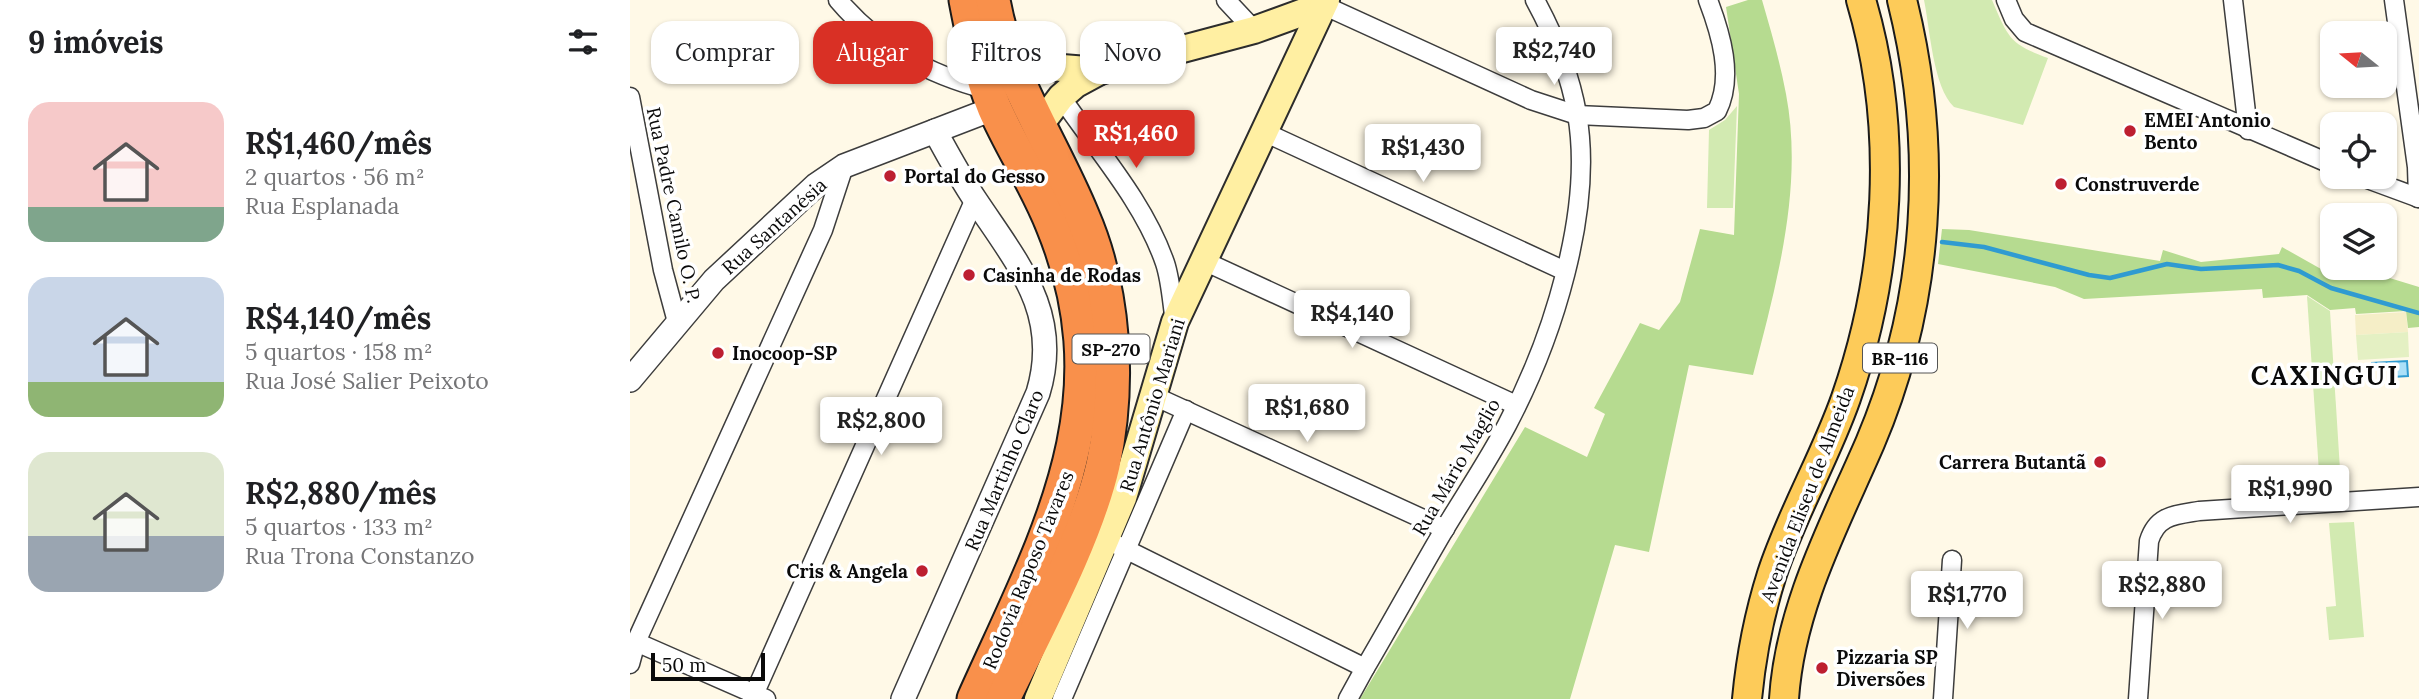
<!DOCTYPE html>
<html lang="pt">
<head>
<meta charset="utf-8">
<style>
	:root { --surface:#fff; --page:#f6f6f6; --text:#202124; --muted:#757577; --accent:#d93025 }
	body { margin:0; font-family:Lora,serif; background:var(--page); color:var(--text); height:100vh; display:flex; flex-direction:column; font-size:26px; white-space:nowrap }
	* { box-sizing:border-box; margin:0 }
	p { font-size:23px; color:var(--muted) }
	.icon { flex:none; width:38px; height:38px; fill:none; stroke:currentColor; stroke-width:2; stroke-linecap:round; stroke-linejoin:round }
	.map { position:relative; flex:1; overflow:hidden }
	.details { display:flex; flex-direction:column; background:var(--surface); width:630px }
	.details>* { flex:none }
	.banner { position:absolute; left:21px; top:21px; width:665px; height:63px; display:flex; gap:14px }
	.needle { width:46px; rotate:288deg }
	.controls { position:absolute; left:1690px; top:21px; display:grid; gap:14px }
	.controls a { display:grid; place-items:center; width:77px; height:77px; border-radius:14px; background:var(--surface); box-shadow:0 2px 5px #0004; font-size:35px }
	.scale { position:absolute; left:21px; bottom:18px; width:114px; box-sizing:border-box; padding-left:7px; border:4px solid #0a0a0a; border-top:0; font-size:19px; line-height:24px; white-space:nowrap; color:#0a0a0a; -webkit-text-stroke:5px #fff; paint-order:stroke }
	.price { position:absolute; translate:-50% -60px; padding:0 16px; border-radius:7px; background:#fff; color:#222; font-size:23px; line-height:46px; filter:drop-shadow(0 2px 4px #0008) }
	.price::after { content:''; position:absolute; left:50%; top:42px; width:21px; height:16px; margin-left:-10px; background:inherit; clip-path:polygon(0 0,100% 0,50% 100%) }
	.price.on { background:var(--accent); color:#fff }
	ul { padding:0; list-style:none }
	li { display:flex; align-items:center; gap:21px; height:175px; padding:0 28px }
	li span { display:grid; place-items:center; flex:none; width:196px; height:140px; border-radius:21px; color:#555 }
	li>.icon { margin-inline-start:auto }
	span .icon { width:84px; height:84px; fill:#fffc; stroke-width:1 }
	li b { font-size:30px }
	h2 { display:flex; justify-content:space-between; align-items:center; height:84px; padding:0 28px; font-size:30px }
	.tag { padding:0 24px; border-radius:21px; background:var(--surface); box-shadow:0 2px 5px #0004; font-size:24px; line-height:63px }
	.tag.on { background:var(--accent); color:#fff }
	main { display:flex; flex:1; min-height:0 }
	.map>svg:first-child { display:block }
	.farmland { fill:#f5eec7 }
	.green { fill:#d2eab1 }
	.forest { fill:#b6db90 }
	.pitch { fill:#e4f0c3 }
	.water { fill:#abe0f8; stroke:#2f9bd1; stroke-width:2 }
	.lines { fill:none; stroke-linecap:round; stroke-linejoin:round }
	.stream { stroke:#2f9bd1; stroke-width:4.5 }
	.minor-casing { stroke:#3d3d3d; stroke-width:21 }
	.tertiary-casing { stroke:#3d3d3d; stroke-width:26 }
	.secondary-casing { stroke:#2c2c2c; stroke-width:30 }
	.primary-casing { stroke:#1b1b1b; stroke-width:32 }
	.motorway-casing { stroke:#1b1b1b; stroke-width:37 }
	.minor { stroke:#fff; stroke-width:18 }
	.tertiary { stroke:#fff; stroke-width:23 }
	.secondary { stroke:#ffefa2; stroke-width:26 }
	.primary { stroke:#fdcb59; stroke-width:28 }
	.motorway { stroke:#f9904b; stroke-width:33 }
	.poi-dot { fill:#bd1f31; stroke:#fff; stroke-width:2.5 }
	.labels { text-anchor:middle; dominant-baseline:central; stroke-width:7; stroke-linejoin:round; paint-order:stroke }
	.shield { fill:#fff; stroke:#545454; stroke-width:2 }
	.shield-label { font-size:18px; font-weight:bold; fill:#0a0a0a }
	.poi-label { font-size:19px; font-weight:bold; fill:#0a0a0a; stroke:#fff; text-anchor:start }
	.street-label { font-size:19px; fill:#0a0a0a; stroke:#fff }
	.district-label { font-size:26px; font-weight:bold; letter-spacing:2px; fill:#0a0a0a; stroke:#fff }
</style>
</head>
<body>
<main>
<section class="details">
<h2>9 imóveis<svg class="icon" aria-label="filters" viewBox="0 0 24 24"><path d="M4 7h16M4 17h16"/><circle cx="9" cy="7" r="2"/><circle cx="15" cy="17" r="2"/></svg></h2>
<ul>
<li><span style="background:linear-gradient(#f6c9c9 75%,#7fa58c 0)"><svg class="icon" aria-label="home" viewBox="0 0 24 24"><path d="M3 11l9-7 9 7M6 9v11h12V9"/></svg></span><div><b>R$1,460/mês</b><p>2 quartos · 56 m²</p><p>Rua Esplanada</p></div></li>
<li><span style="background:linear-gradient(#c9d6e8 75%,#8fb573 0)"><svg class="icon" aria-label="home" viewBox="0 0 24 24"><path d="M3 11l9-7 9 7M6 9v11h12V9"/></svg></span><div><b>R$4,140/mês</b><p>5 quartos · 158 m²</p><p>Rua José Salier Peixoto</p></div></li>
<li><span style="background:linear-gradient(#dfe7d0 60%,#9aa5b1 0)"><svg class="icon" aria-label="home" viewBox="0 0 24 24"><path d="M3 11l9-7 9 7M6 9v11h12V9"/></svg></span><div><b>R$2,880/mês</b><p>5 quartos · 133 m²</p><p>Rua Trona Constanzo</p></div></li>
</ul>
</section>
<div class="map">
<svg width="1789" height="699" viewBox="0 0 1789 699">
	<rect width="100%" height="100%" fill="#fff9e7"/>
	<!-- farmland -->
	<polygon class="farmland" points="1776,312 1778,332 1726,335 1725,315"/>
	<!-- green -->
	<g class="green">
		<path d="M1294 0H1362C1378 37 1379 44 1418 58L1393 125 1324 107C1303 87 1300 29 1294 0Z"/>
		<polygon points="1107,106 1103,208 1077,208 1079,130 1095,120"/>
		<polygon points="1677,296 1700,311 1711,486 1690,487"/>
		<polygon points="1724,522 1734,637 1699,640 1696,607 1706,606 1699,523"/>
	</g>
	<!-- forest -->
	<g class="forest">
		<path d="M1118 0H1132C1141 31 1150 62 1156 94 1174 188 1146 285 1123 375L1059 365 1019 552 985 545 940 699H730L895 427 957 457 975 414 964 408 1010 323 1029 330 1050 302 1070 229 1104 235 1109 94 1096 7Z"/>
		<polygon points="1312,229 1339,230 1530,261 1533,250 1571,262 1649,254 1652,247 1691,269 1696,257 1703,259 1703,268 1727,268 1789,287 1789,327 1778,328 1776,311 1726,314 1725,308 1700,310 1677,295 1633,298 1632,289 1454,299 1425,287 1308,264"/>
	</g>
	<!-- pitch -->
	<polygon class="pitch" points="1778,332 1779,357 1728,360 1726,335"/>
	<!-- water -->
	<polygon class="water" points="1777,361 1778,376 1762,377 1761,368 1742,369 1742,363"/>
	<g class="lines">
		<!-- stream -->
		<polyline class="stream" points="1312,242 1354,247 1459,275 1480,278 1537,264 1571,269 1648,265 1669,271 1701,288 1789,313"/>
		<defs>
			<g id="minor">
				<path d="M208 0C249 48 297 74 358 90"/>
				<polyline points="596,0 624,30"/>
				<polyline points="1376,0 1384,19 1395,32 1703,165"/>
				<polyline points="1603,0 1618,130"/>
				<polyline points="1764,0 1787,167 1788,198"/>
				<path d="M693 5 901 100 947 115 1058 120 1074 118 1087 111C1104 77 1091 34 1078 0"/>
				<polyline points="0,97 33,270 47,322"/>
				<path d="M431 97C467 150 514 202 535 263 541 281 542 303 545 322"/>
				<polyline points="634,132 935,271"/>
				<polyline points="1732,177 1789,198"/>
				<polyline points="574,261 886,405"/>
				<polyline points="524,396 815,529"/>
				<path d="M477 540 735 668C762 622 787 576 814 530 835 495 858 461 877 425 922 340 964 211 947 114 940 74 924 35 905 0"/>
				<polyline points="6,642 136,699"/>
				<polyline points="0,664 6,642 193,230 214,166"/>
				<polyline points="122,699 345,199"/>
				<polyline points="432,699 556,410"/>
				<polyline points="718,699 735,668"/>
				<polyline points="1313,699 1322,560"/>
				<path d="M1508 699 1519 541C1527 515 1545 515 1569 511L1789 497"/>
			</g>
			<g id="tertiary">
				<polyline points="0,380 84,280 186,185 214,166 365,108"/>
				<path d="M273 699 408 393C432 314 388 264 346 201 331 179 318 155 305 131"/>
			</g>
			<g id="secondary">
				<polyline points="378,54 407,66 470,71"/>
				<polyline points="409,126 431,97 446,84 470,71 624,30 693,5"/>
				<polyline points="408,699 493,498 545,322 696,0"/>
			</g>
			<g id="primary">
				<path d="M1117 699C1121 657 1129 615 1142 574 1162 513 1195 458 1216 398 1260 272 1269 128 1231 0"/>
				<path d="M1154 699C1160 607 1204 526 1240 443 1300 302 1309 148 1272 0"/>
			</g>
			<g id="motorway">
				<path d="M336 0C343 36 350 73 364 107 382 148 407 185 423 226 496 404 416 538 344 699"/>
				<path d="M363 0C376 77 423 144 452 215 485 291 490 384 473 465 456 539 406 630 373 699"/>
			</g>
		</defs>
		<!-- minor casing -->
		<use href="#minor" class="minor-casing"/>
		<!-- tertiary casing -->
		<use href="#tertiary" class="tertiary-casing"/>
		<!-- secondary casing -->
		<use href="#secondary" class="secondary-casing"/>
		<!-- primary casing -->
		<use href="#primary" class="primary-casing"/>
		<!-- motorway casing -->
		<use href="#motorway" class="motorway-casing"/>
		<!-- minor -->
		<use href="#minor" class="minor"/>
		<!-- tertiary -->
		<use href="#tertiary" class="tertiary"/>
		<!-- secondary -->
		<use href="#secondary" class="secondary"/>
		<!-- primary -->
		<use href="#primary" class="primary"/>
		<!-- motorway -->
		<use href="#motorway" class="motorway"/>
	</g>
	<!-- markers -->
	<g class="poi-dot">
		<circle cx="1500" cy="131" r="7"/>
		<circle cx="260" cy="176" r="7"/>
		<circle cx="1431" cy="184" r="7"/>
		<circle cx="339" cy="275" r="7"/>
		<circle cx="88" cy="353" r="7"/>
		<circle cx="1470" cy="462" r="7"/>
		<circle cx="292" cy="571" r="7"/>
		<circle cx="1192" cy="668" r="7"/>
	</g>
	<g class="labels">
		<!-- shield labels -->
		<g class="shield">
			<rect x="442.5" y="334.5" width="77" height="29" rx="5"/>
			<rect x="1233" y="343.5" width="74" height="29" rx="5"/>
		</g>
		<g class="shield-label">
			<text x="481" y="349">SP-270</text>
			<text x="1270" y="358">BR-116</text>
		</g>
		<!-- poi labels -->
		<g class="poi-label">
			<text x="1514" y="120">EMEI Antonio<tspan x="1514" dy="22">Bento</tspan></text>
			<text x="274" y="176">Portal do Gesso</text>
			<text x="1445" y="184">Construverde</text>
			<text x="353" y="275">Casinha de Rodas</text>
			<text x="102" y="353">Inocoop-SP</text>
			<text x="1456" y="462" text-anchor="end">Carrera Butantã</text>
			<text x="278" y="571" text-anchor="end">Cris &amp; Angela</text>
			<text x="1206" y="657">Pizzaria SP<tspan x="1206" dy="22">Diversões</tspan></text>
		</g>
		<!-- street labels -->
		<g class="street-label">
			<text transform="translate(44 205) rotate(78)">Rua Padre Camilo O. P.</text>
			<text transform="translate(144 226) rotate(-42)">Rua Santanésia</text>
			<text transform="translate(522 405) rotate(-73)">Rua Antônio Mariani</text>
			<text transform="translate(826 467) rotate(-60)">Rua Mário Maglio</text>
			<text transform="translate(374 470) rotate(-67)">Rua Martinho Claro</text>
			<text transform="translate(1177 494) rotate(-69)">Avenida Eliseu de Almeida</text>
			<text transform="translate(398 570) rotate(-68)">Rodovia Raposo Tavares</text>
		</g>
		<!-- district labels -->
		<g class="district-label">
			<text x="1695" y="375">CAXINGUI</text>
		</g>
	</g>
</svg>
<div class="controls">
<a><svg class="needle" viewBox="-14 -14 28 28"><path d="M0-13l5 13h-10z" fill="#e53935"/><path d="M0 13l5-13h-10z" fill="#757577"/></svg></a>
<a><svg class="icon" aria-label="locate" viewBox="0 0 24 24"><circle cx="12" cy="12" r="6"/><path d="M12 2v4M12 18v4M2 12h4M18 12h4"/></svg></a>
<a><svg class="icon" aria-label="layers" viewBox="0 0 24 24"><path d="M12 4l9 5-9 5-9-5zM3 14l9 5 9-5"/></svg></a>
</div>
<div class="scale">50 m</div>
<b class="price" style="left:924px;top:87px">R$2,740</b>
<b class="price on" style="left:506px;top:170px">R$1,460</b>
<b class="price" style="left:793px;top:184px">R$1,430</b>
<b class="price" style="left:722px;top:350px">R$4,140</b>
<b class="price" style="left:677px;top:444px">R$1,680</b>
<b class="price" style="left:251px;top:457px">R$2,800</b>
<b class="price" style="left:1660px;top:525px">R$1,990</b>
<b class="price" style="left:1532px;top:621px">R$2,880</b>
<b class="price" style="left:1337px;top:631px">R$1,770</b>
<div class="banner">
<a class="tag">Comprar</a>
<a class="tag on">Alugar</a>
<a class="tag">Filtros</a>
<a class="tag">Novo</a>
</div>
</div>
</main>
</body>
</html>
